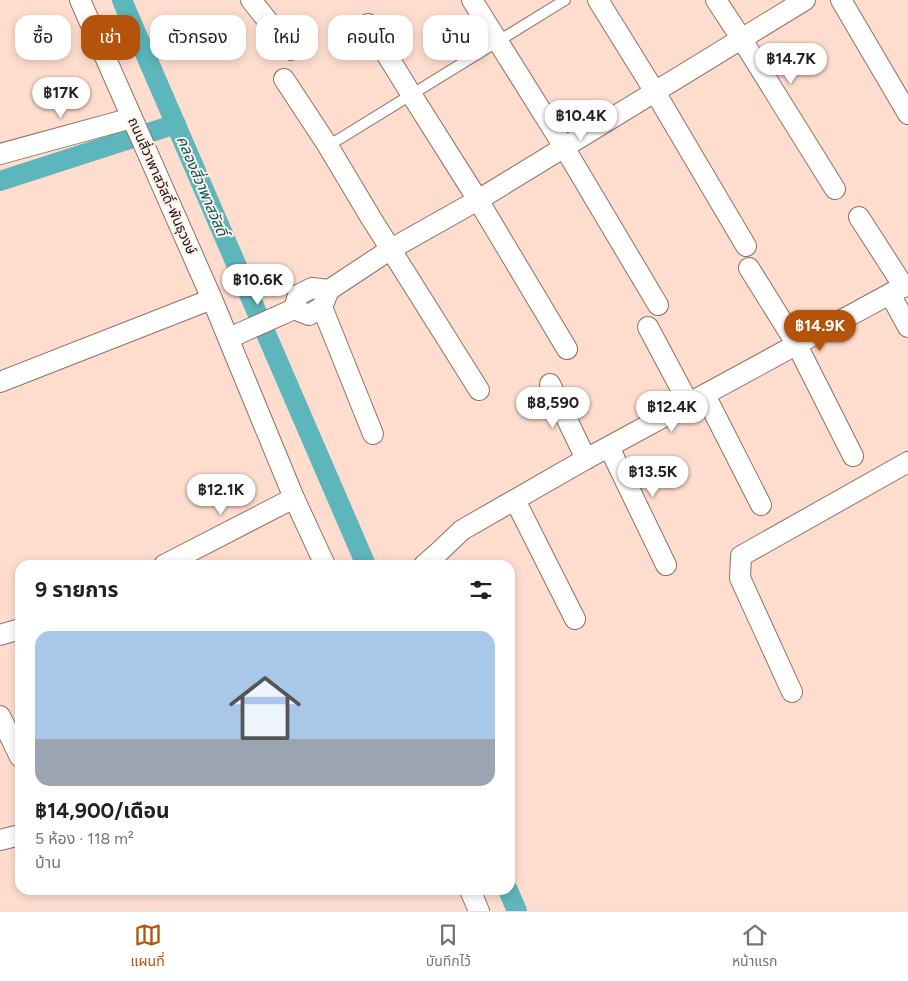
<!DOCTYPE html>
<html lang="th">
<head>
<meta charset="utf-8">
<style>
	:root { --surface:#fff; --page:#f6f6f6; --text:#202124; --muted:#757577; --line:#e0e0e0; --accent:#b45309 }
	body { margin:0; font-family:Figtree,"Noto Sans Thai",sans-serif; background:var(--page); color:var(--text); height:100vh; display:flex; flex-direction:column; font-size:19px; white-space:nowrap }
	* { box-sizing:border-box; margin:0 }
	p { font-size:16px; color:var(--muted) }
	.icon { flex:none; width:28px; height:28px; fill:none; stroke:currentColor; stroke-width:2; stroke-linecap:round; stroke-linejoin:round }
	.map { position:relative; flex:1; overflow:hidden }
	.panel { position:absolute; left:15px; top:560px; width:500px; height:335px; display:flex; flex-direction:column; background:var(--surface); border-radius:15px; box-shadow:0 2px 8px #0003 }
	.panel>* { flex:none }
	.hud { position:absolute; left:15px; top:15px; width:500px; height:45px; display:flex; gap:10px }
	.price { position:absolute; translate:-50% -42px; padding:0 11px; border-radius:18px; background:#fff; color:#222; font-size:16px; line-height:32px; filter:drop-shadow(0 1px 2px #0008) }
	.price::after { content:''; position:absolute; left:50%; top:30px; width:15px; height:11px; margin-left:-8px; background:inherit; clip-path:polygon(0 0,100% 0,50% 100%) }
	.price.selected { background:var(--accent); color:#fff }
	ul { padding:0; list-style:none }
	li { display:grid; align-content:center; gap:10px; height:265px; padding:0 20px }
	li+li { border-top:1px solid var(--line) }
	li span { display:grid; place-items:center; height:155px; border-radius:15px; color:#555 }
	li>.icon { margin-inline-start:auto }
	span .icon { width:90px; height:90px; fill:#fffc; stroke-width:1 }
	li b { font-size:21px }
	h2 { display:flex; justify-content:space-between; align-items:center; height:60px; padding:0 20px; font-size:21px }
	.chip { padding:0 18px; border-radius:15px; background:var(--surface); box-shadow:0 2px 8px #0003; font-size:18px; line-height:45px }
	.chip.selected { background:var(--accent); color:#fff }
	.dock { display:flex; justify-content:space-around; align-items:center; height:70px; border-top:1px solid var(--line); background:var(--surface); font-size:14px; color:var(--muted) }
	.dock a { display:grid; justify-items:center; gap:2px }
	.dock .selected { color:var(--accent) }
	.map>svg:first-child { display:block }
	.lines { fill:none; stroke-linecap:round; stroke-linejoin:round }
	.canal { stroke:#5cb6bb; stroke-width:20 }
	.service-casing { stroke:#8d7163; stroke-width:12 }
	.minor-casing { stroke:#8d7163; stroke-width:22 }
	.service { stroke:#fff; stroke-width:10 }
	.minor { stroke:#fff; stroke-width:20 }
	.labels { text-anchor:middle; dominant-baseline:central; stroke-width:4; stroke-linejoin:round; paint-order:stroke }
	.street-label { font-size:14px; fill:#1e130d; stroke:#fdefe9 }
	.water-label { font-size:15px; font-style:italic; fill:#005559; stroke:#fdefe9 }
</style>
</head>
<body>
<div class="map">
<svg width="908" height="911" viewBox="0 0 908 911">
	<rect width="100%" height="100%" fill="#feddce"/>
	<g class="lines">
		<!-- canal -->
		<g class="canal">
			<polyline points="122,0 366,565"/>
			<polyline points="0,181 176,124"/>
			<polyline points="508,890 517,911"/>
		</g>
		<defs>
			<polyline id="service" points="328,146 565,0"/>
			<g id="minor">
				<polyline points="80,0 212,299 294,498 325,565"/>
				<polyline points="251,0 291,50"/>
				<polyline points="472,0 564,147 658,305"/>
				<polyline points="598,0 655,92 746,246"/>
				<polyline points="716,0 741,38 835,189"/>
				<polyline points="841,0 908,114"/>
				<polyline points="368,24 411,94 478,200 567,349"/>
				<polyline points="284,79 328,146 371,218 479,390"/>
				<polyline points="0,154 132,118"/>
				<polyline points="859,217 904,287"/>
				<polyline points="749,268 797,345 853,456"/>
				<polyline points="890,294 908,327"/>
				<polyline points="322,307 373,434"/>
				<polyline points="294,309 298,295 312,288 329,290"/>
				<polyline points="648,327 689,404"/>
				<polyline points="229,338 294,309 309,315 322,307 329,290 391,249 478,200 805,0"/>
				<polyline points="0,382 212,299"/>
				<polyline points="550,384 586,459"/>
				<polyline points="705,395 761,505"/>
				<polyline points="609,447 666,565"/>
				<polyline points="515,500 575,619"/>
				<polyline points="164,565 294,498"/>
				<polyline points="424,565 440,551 462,530 586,459 908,284"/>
				<polyline points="0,635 20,629"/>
				<polyline points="792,692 740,578 741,556 908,462"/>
				<polyline points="0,716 20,757"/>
				<polyline points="0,840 16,836"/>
				<polyline points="470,890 479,911"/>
			</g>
		</defs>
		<!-- service casing -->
		<use href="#service" class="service-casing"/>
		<!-- minor casing -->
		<use href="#minor" class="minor-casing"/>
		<!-- service -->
		<use href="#service" class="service"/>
		<!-- minor -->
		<use href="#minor" class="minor"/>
	</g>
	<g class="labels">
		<!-- street labels -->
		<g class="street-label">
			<text transform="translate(162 186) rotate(66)">ถนนสี่วาพาสวัสดิ์-พันธุวงษ์</text>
		</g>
		<!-- water labels -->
		<g class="water-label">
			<text transform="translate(202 186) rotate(67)">คลองสี่วาพาสวัสดิ์</text>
		</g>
	</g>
</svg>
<b class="price" style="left:791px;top:85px">฿14.7K</b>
<b class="price" style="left:61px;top:119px">฿17K</b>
<b class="price" style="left:581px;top:142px">฿10.4K</b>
<b class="price" style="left:258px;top:306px">฿10.6K</b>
<b class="price selected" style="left:820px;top:352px">฿14.9K</b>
<b class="price" style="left:553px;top:429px">฿8,590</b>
<b class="price" style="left:672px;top:433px">฿12.4K</b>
<b class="price" style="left:653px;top:498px">฿13.5K</b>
<b class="price" style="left:221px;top:516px">฿12.1K</b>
<div class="hud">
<a class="chip">ซื้อ</a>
<a class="chip selected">เช่า</a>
<a class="chip">ตัวกรอง</a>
<a class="chip">ใหม่</a>
<a class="chip">คอนโด</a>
<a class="chip">บ้าน</a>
</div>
<section class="panel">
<h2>9 รายการ<svg class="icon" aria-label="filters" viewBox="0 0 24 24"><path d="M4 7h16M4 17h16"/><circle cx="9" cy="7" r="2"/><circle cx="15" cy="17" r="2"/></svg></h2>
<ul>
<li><span style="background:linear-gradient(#a9c7e8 70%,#9aa5b1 0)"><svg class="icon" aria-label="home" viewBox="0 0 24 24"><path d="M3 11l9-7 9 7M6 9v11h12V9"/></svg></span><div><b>฿14,900/เดือน</b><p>5 ห้อง · 118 m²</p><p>บ้าน</p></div></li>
</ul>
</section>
</div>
<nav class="dock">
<a class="selected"><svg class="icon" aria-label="map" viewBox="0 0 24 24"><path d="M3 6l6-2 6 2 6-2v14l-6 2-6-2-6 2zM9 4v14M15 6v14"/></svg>แผนที่</a>
<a><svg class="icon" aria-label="saved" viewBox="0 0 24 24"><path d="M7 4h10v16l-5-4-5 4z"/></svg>บันทึกไว้</a>
<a><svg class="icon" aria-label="home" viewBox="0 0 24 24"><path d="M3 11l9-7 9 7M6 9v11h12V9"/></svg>หน้าแรก</a>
</nav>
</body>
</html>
